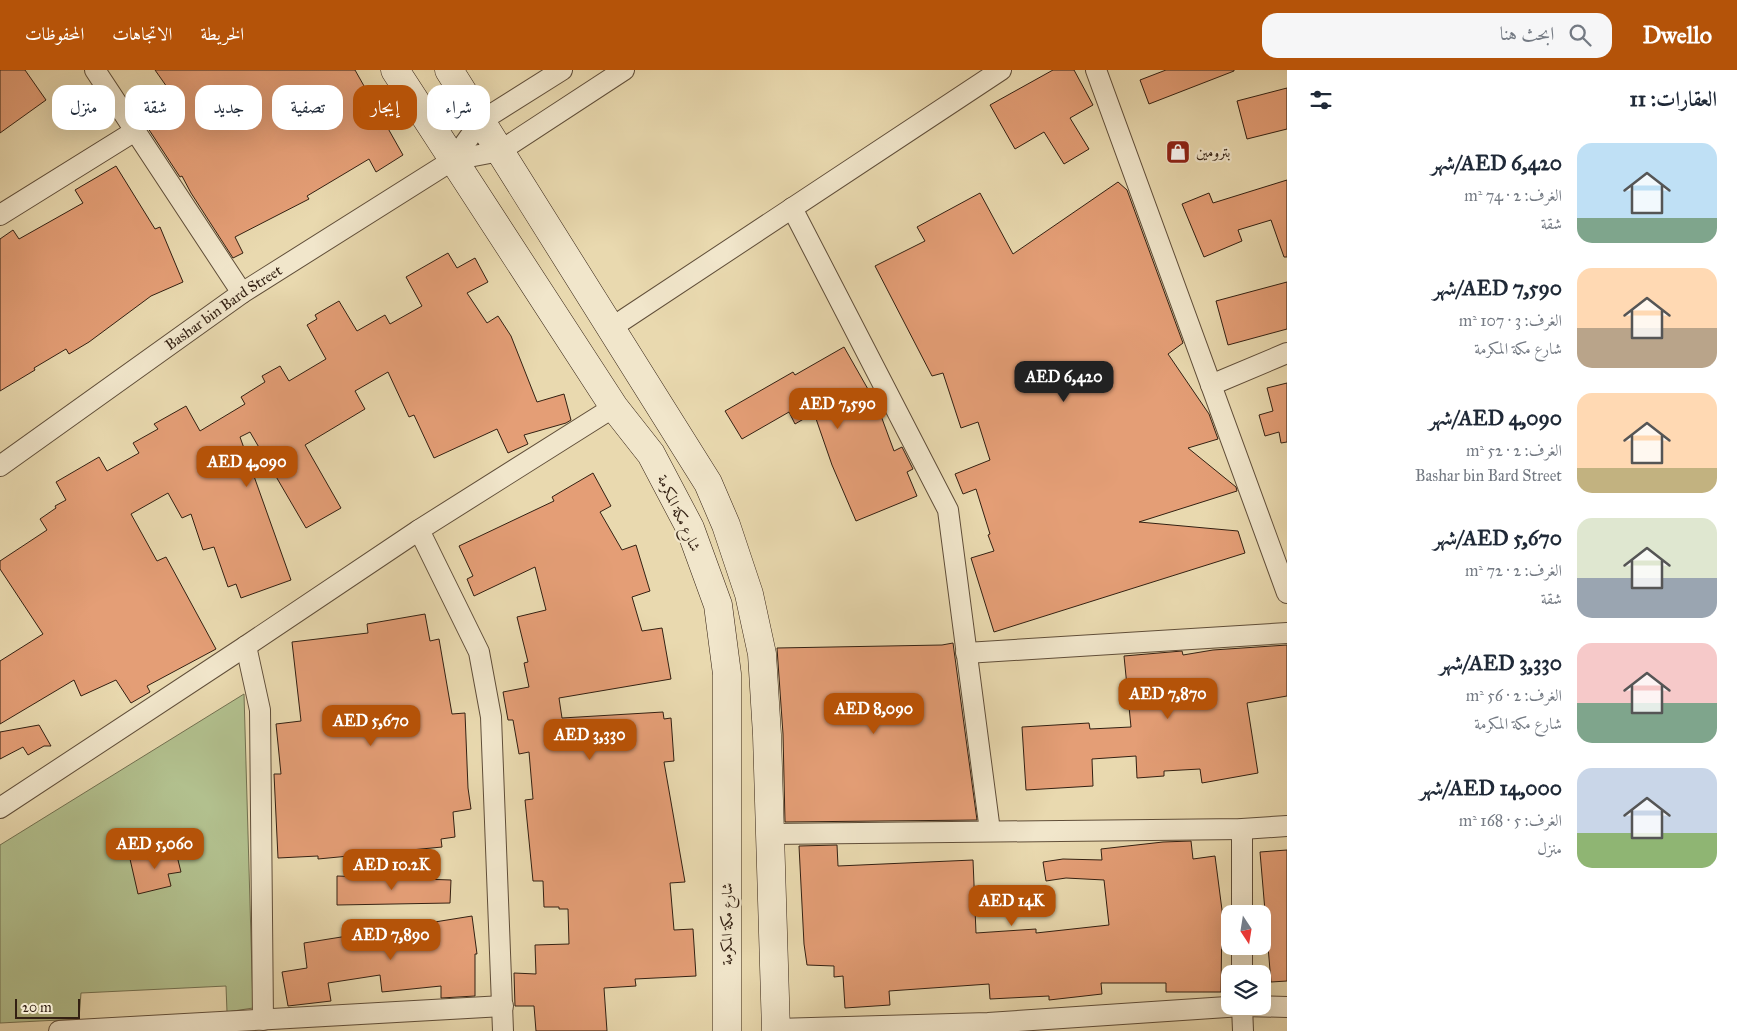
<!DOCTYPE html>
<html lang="ar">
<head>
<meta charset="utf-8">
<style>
	:root { --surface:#fff; --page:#f6f6f7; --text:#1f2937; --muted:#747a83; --accent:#b45309 }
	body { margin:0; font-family:"IM FELL Great Primer",Amiri,serif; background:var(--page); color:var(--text); direction:rtl; height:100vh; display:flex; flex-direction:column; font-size:19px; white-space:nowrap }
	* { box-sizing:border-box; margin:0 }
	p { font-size:16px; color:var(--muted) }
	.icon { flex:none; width:28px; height:28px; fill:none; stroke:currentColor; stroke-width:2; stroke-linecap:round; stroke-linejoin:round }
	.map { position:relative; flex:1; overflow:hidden; direction:ltr }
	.drawer { display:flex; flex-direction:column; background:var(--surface); width:450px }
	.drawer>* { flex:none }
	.top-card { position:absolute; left:15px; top:15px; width:475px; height:45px; direction:rtl; display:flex; gap:10px }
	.needle { width:32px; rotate:168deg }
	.controls { position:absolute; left:1221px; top:835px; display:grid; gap:10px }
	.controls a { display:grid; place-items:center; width:50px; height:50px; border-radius:10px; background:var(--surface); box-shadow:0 5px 20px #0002; font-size:25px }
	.scale { position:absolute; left:15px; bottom:12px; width:65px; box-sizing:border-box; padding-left:5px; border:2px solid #332012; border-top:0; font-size:14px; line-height:18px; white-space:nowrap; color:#332012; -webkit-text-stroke:4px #f1e6cb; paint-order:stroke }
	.price { position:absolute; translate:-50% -42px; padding:0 11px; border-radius:10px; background:var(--accent); color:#fff; font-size:16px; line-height:32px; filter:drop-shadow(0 1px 2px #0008) }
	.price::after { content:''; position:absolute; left:50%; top:30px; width:15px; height:11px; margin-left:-8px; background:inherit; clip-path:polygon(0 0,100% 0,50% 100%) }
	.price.selected { background:#222; color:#fff }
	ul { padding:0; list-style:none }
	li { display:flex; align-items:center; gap:15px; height:125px; padding:0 20px }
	li span { display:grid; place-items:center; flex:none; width:140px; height:100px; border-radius:15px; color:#555 }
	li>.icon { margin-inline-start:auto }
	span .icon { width:60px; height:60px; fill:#fffc; stroke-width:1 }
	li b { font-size:21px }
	h2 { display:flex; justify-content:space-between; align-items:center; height:60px; padding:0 20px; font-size:21px }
	.chip { padding:0 18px; border-radius:15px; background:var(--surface); box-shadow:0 5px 20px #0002; font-size:18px; line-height:45px }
	.chip.selected { background:var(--accent); color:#fff }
	header { display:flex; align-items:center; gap:30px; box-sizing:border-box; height:70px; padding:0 25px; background:var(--accent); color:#fff }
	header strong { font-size:24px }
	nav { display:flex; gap:28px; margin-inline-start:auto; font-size:18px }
	.search { width:350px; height:45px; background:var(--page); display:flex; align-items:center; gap:12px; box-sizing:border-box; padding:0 18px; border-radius:15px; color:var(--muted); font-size:19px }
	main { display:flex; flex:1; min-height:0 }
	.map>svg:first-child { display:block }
	.green { fill:#b2c08e; stroke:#727050 }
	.building { fill:#e49e76; stroke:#332012 }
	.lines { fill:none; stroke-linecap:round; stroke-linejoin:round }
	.minor-casing { stroke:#604e39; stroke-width:22 }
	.secondary-casing { stroke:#332012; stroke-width:29 }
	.minor { stroke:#f1e6cb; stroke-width:20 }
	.secondary { stroke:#f1e6cb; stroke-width:28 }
	.labels { text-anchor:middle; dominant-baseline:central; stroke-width:4.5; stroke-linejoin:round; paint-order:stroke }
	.poi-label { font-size:15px; fill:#332012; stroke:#f1e6cb; text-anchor:start }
	.street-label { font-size:15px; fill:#332012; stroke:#f1e6cb }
</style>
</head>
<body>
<header>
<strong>Dwello</strong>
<div class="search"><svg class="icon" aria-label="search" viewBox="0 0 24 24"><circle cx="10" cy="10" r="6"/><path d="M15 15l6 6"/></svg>ابحث هنا</div>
<nav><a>الخريطة</a><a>الاتجاهات</a><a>المحفوظات</a></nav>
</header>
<main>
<section class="drawer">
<h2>العقارات: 11<svg class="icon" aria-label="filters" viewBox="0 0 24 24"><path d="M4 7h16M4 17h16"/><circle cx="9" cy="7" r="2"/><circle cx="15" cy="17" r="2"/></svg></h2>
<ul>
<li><span style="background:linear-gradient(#bfe0f5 75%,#7fa58c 0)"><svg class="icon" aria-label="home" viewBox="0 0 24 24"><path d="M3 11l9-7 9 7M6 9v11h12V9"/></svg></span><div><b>AED 6,420/شهر</b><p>الغرف: 2 · 74 m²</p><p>شقة</p></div></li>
<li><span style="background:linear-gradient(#ffd9b3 60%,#b9a48a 0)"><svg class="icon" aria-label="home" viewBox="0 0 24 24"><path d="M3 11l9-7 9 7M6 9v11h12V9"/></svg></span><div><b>AED 7,590/شهر</b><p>الغرف: 3 · 107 m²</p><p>شارع مكة المكرمة</p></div></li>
<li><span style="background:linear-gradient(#ffd9b3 75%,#c2b280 0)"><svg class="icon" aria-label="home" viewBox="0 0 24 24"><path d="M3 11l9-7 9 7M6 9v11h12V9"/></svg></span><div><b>AED 4,090/شهر</b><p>الغرف: 2 · 52 m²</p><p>Bashar bin Bard Street</p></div></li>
<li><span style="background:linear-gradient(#dfe7d0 60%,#9aa5b1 0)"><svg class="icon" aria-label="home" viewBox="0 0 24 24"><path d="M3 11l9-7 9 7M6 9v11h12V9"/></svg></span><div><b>AED 5,670/شهر</b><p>الغرف: 2 · 72 m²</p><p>شقة</p></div></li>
<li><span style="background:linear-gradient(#f6c9c9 60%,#7fa58c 0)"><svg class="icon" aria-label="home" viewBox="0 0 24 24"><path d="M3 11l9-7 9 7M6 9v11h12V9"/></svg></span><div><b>AED 3,330/شهر</b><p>الغرف: 2 · 56 m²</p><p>شارع مكة المكرمة</p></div></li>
<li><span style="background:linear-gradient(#c9d6e8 65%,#8fb573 0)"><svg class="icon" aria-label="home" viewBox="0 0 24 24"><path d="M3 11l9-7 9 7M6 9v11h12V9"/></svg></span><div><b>AED 14,000/شهر</b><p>الغرف: 5 · 168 m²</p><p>منزل</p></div></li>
</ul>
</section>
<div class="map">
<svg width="1287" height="961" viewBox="0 0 1287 961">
	<rect width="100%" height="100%" fill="#e9d9af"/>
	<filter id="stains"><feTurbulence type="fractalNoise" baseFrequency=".004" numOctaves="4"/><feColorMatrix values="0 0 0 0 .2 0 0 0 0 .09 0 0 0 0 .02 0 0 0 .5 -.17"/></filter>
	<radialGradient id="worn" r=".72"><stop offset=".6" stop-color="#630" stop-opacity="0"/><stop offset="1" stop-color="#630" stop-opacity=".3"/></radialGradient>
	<!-- green -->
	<polygon class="green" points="244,624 253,938 227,942 226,916 81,923 79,949 0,953 0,775"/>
	<!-- building -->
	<g class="building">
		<polygon points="0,0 25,0 46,30 0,63"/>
		<polygon points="155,0 355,0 403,85 376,102 369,89 307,126 309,129 235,167 243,183 233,188 191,123 182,106 180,107 140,46 174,27"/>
		<polygon points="1053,0 1074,0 1093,35 1070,48 1089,79 1064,94 1044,62 1015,79 990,35"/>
		<polygon points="1166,0 1234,0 1234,1 1149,34 1140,10"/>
		<polygon points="1287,18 1287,59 1247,69 1237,31"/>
		<polygon points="116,96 155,159 160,157 183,212 151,226 89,272 69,284 66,279 34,298 35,300 0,321 0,169 13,160 19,169 83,133 75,120"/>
		<polygon points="1287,110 1287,187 1284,187 1271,150 1238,160 1242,171 1204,187 1182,134 1209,123 1213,133"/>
		<polygon points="1118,112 1127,120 1183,273 1168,284 1209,344 1218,369 1188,378 1236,417 1237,421 1139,452 1238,461 1245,483 994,562 971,488 994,481 988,465 990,464 976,419 963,424 955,404 990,390 978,352 961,358 943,303 932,306 875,196 925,171 917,157 980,123 1013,184"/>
		<polygon points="448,183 457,198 475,188 488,212 467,223 487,253 498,246 511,266 537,332 564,324 571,350 566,353 524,365 528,374 508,383 497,359 434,388 414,345 409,347 388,302 355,321 365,339 305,375 341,438 306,458 250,362 240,367 291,510 241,528 236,514 228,517 214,477 203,480 191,444 182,448 168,423 131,444 157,491 166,487 216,579 147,616 150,622 131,633 116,610 81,626 74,610 0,654 0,591 43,564 0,499 0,491 47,460 40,449 56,438 55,436 66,430 56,412 99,387 107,401 139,383 133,373 158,359 154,354 186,336 200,361 245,334 241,327 265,312 262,306 280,296 289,311 326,289 307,255 317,249 315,245 339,231 357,261 385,245 390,254 422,236 406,207"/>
		<polygon points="1287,212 1287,259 1228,275 1216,231"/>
		<polygon points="844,277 877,335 894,381 902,377 913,399 907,402 917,426 856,451 832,395 814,343 795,354 789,342 742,369 725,341 793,302 795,305"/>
		<polygon points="1287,313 1287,372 1281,373 1279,362 1265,366 1259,345 1273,341 1267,318"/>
		<polygon points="593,403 611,436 600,442 622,480 636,475 650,521 632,527 642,561 662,558 671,609 559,628 562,648 663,642 664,649 671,648 674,691 664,692 685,812 670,813 674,860 693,859 696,906 635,909 636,916 604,918 607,961 536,961 534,936 515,936 514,903 536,904 535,875 569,874 568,839 559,839 559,837 544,837 543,811 533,811 525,730 533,729 529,682 519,684 513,650 508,650 503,622 529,617 524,593 528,592 517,547 546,540 535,497 474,526 467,509 473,506 459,476 554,431 552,427"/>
		<polygon points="425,544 430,571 439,569 452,644 465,643 468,718 471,739 453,742 455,767 441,769 442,777 318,789 318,786 278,788 274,704 281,704 276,654 301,651 292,572 368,563 367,554"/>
		<polygon points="953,573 977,750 785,752 783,664 777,578 942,575"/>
		<polygon points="1287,575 1287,626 1247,633 1258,703 1202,713 1200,699 1164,701 1164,706 1137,708 1136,686 1092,689 1093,716 1026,720 1022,657 1089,653 1090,659 1131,657 1124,586 1182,581 1183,585 1213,580"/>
		<polygon points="39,655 51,676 44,676 28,685 23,677 0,689 0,662"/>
		<polygon points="1191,771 1193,789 1215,786 1222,840 1221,922 1166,922 1166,913 1101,913 1102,924 1049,930 1049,926 990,929 989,914 889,921 890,935 845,938 843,906 834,907 834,896 807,895 804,874 799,776 837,775 838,796 973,790 976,863 1036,859 1036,863 1109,855 1104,810 1066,808 1046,811 1043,792 1063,789 1102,790 1101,779 1163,772"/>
		<polygon points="175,778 181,802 168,804 171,816 138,824 130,789"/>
		<polygon points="1287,780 1287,911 1271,912 1260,782"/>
		<polygon points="337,806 451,810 450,833 337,835"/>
		<polygon points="472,846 477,884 475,884 475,926 441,928 441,916 382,922 380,905 328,913 331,931 288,936 282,902 307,898 304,873"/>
	</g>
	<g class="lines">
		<defs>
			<g id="minor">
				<polyline points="95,0 242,223"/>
				<polyline points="1096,0 1287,523"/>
				<polyline points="453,90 481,51 562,0"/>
				<polyline points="792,138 948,440 990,761"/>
				<polyline points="0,145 135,61"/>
				<polyline points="611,258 1001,0"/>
				<polyline points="1211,315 1287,283"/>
				<path id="s1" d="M0 396 242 223 453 90 500 81 624 0"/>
				<polyline points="419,460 479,582 491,647 503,961"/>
				<polyline points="246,576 260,640 263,950"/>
				<polyline points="966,583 1287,563"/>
				<polyline points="0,738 246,576 419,460 614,337"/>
				<polyline points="1242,759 1242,844"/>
				<polyline points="770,764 1242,759 1287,756"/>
				<polyline points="1242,876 1242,904"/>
				<polyline points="1242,936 1243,961"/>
				<polyline points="776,959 988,953 1242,936 1287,937"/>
				<polyline points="59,961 503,936"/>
			</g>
			<g id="secondary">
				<polyline points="395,0 614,337 651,384 690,458 718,535 727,604 727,961"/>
				<polyline points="449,0 708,413 726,455 749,524 762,584 767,665 776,961"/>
			</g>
		</defs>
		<!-- minor casing -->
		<use href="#minor" class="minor-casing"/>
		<!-- secondary casing -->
		<use href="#secondary" class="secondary-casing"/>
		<!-- minor -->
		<use href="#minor" class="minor"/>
		<!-- secondary -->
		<use href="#secondary" class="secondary"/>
	</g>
	<!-- icons -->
	<defs>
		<symbol id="shop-square" viewBox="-11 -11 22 22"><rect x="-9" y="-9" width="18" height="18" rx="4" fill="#8f2418" stroke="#f1e6cb"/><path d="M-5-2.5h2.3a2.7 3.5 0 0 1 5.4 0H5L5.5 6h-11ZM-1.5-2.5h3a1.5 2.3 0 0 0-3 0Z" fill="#fff"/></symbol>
	</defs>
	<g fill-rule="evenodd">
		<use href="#shop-square" x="1164" y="68" width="28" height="28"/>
	</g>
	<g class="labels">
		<!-- poi labels -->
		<g class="poi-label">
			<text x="1196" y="82">بترومين</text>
		</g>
		<!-- street labels -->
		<g class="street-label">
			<text stroke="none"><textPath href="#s1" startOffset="274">Bashar bin Bard Street</textPath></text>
			<text transform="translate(679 443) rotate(65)">شارع مكة المكرمة</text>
			<text transform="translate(727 854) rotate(-90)">شارع مكة المكرمة</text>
		</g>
	</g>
	<rect width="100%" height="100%" filter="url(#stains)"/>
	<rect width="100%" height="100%" fill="url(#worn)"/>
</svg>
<div class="controls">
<a><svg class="needle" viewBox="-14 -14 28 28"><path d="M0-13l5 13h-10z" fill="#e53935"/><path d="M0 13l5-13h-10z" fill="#747a83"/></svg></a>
<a><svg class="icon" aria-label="layers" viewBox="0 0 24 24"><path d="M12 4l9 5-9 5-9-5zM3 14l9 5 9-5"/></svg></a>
</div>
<div class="scale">20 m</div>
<b class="price selected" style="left:1064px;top:333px">AED 6,420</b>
<b class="price" style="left:838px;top:360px">AED 7,590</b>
<b class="price" style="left:247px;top:418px">AED 4,090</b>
<b class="price" style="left:1168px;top:650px">AED 7,870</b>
<b class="price" style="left:874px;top:665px">AED 8,090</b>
<b class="price" style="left:371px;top:677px">AED 5,670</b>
<b class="price" style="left:590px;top:691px">AED 3,330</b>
<b class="price" style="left:155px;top:800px">AED 5,060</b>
<b class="price" style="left:392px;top:821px">AED 10.2K</b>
<b class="price" style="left:1012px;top:857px">AED 14K</b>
<b class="price" style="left:391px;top:891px">AED 7,890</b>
<div class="top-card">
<a class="chip">شراء</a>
<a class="chip selected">إيجار</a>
<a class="chip">تصفية</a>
<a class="chip">جديد</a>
<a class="chip">شقة</a>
<a class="chip">منزل</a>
</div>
</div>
</main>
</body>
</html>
